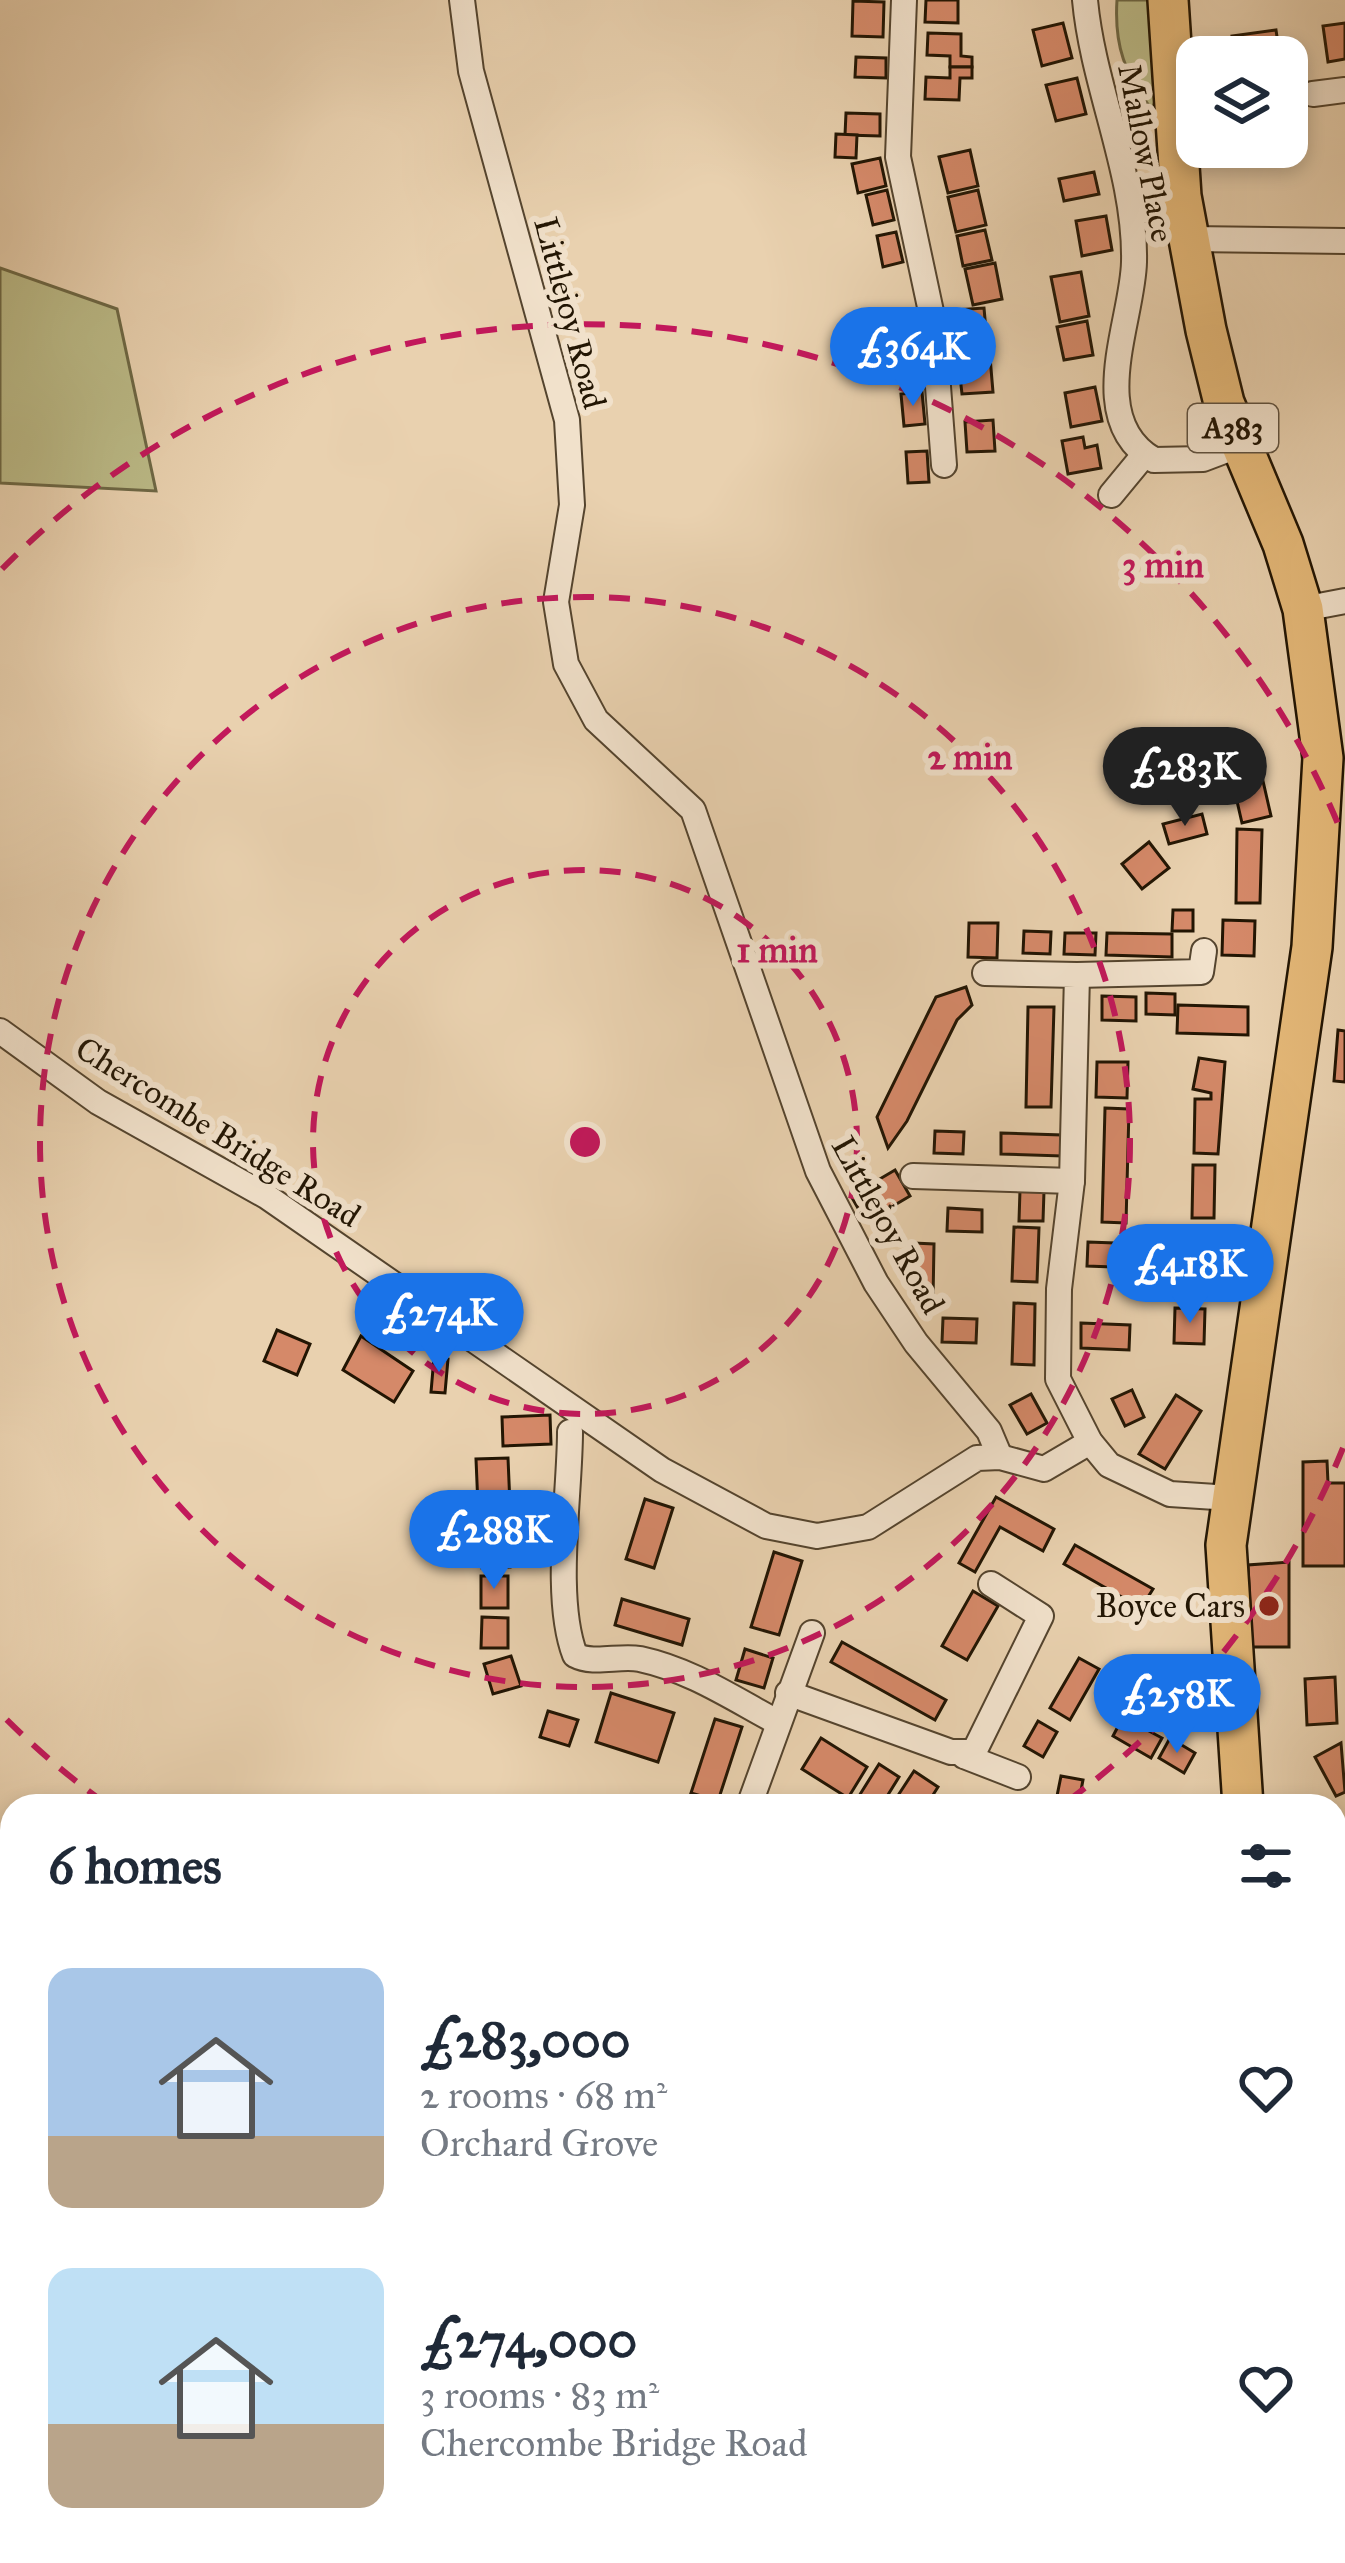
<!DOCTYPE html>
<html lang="en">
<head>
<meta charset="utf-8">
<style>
	:root { --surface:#fff; --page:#f2f2f3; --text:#1f2937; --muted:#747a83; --accent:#1a73e8 }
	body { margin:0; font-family:"IM FELL Great Primer",serif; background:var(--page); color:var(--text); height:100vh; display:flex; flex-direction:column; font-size:45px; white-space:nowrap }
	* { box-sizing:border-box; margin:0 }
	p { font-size:39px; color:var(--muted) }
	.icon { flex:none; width:66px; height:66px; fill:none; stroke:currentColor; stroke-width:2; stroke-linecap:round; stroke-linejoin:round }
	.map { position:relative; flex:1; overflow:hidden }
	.sheet { position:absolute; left:0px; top:1794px; width:1347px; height:771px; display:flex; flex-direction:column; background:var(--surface); border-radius:36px 36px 0 0; box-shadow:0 6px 18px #0003 }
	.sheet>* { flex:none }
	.tools { position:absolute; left:1176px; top:36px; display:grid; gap:24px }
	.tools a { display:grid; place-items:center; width:132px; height:132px; border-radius:24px; background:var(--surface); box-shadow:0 6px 18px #0003; font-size:60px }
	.price { position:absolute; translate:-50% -102px; padding:0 27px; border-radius:42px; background:var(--accent); color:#fff; font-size:39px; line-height:78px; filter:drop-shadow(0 3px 6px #0008) }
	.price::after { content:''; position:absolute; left:50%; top:72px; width:36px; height:27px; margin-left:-18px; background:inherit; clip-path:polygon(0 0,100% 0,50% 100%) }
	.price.selected { background:#222; color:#fff }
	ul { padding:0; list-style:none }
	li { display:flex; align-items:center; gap:36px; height:300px; padding:0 48px }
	li span { display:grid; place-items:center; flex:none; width:336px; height:240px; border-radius:24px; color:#555 }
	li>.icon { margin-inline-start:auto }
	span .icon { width:144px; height:144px; fill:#fffc; stroke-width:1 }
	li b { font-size:51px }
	h2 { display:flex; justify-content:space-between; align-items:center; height:144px; padding:0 48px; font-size:51px }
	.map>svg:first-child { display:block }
	.green { fill:#bbba87; stroke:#6e6845; stroke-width:3 }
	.building { fill:#d58969; stroke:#221503; stroke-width:3 }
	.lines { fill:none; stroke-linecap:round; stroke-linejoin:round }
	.street-casing { stroke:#54442e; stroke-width:28 }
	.secondary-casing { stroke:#221503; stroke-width:40 }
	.primary-casing { stroke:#221503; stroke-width:44 }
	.street { stroke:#f1e1cb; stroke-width:24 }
	.secondary { stroke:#f1e1cb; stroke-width:36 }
	.primary { stroke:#e4b878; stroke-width:39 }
	.ring { fill:none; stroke:#c2185b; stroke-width:6; stroke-dasharray:21 15 }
	.poi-dot { fill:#8f2418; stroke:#f1e1cb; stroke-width:4.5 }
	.labels { text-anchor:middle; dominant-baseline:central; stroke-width:12; stroke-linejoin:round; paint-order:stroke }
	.shield { fill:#f1e1cb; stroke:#60523f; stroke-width:3 }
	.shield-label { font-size:30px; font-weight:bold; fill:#221503 }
	.street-label { font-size:33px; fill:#221503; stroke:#f1e1cb }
	.poi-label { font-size:33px; fill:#221503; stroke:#f1e1cb; text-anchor:end }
	.centre { fill:#c2185b; stroke:#f1e1cb; stroke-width:6 }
	.ring-label { font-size:36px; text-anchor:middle; font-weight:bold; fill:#c2185b; stroke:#f1e1cb; stroke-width:12; stroke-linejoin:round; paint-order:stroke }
</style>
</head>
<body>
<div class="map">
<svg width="1345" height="2563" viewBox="0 0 1345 2563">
	<rect width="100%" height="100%" fill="#e9d1af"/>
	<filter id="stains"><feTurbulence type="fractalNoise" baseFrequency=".00167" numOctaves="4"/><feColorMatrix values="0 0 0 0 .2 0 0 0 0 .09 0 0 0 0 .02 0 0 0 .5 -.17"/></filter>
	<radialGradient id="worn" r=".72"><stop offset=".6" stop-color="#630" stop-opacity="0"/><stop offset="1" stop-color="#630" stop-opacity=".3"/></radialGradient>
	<!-- green -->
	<g class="green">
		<path d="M1117 0H1150L1157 95 1152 110C1125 73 1114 47 1117 0Z"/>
		<polygon points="0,268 117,309 156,491 0,483"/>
	</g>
	<!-- building -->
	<g class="building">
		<polygon points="926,0 958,0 958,23 925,22"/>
		<polygon points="853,1 884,2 883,37 852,36"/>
		<polygon points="1063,23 1072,58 1042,66 1033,30"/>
		<polygon points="1345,23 1345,59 1328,62 1323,26"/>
		<polygon points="1276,30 1280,57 1235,57 1232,36"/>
		<polygon points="928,33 961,34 961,56 972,57 972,67 950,67 950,56 927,55"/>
		<polygon points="856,57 886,58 886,78 855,77"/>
		<polygon points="950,67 972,67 972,78 960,78 959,100 925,99 926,77 950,78"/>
		<polygon points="1077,78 1086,114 1056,121 1046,85"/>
		<polygon points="846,113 880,114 880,136 845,135"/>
		<polygon points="836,134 857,135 856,158 835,157"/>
		<polygon points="970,150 978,186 948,193 939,157"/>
		<polygon points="880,158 886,186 858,193 852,164"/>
		<polygon points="1094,172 1099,194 1064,201 1059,179"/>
		<polygon points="887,190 894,220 873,225 866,195"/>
		<polygon points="978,190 986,225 956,232 948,197"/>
		<polygon points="1106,216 1112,250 1082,256 1076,221"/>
		<polygon points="985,230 992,260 963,266 957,236"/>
		<polygon points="896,232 903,262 883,267 877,236"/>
		<polygon points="995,263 1002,299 973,305 965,269"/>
		<polygon points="1081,272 1089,316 1060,322 1051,277"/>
		<polygon points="984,308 988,353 959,356 955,310"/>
		<polygon points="1087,321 1093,355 1064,360 1057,327"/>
		<polygon points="990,357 993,392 962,394 958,359"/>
		<polygon points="1095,387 1102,421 1071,427 1065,393"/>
		<polygon points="922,392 925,424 904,426 901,394"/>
		<polygon points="993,420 995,451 967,452 965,422"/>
		<polygon points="1083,437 1085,448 1097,445 1101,468 1068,474 1062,441"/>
		<polygon points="927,451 929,482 908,483 906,452"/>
		<polygon points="1263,781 1271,816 1242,823 1234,788"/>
		<polygon points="1202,814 1207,834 1169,844 1163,824"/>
		<polygon points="1237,829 1262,830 1260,903 1236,903"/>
		<polygon points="1149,842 1169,868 1142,889 1122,864"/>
		<polygon points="1173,910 1193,910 1193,931 1172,931"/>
		<polygon points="1223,920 1255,921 1254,956 1222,955"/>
		<polygon points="969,923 998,923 997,958 968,957"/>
		<polygon points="1024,931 1051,932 1050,954 1023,953"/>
		<polygon points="1065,933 1096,933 1095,955 1064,954"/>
		<polygon points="1107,933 1172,934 1172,957 1106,955"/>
		<polygon points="966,987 972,1005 957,1020 907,1121 888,1148 877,1117 936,997"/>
		<polygon points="1146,993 1175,994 1175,1015 1146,1014"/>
		<polygon points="1102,996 1136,997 1136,1021 1102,1020"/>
		<polygon points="1178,1005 1248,1007 1248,1035 1177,1033"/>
		<polygon points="1028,1007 1054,1007 1051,1107 1026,1107"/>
		<polygon points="1338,1030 1345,1031 1345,1082 1334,1081"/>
		<polygon points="1199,1058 1225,1062 1218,1154 1194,1153 1195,1099 1211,1099 1211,1093 1193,1089"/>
		<polygon points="1097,1062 1128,1062 1127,1098 1096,1097"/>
		<polygon points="1105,1108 1129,1109 1126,1223 1102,1222"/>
		<polygon points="935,1131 964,1132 963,1154 934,1153"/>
		<polygon points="1001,1133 1062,1135 1062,1156 1001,1154"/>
		<polygon points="1193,1165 1215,1165 1214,1218 1192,1218"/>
		<polygon points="895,1170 910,1196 866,1222 851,1196"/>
		<polygon points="1020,1190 1044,1191 1043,1221 1019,1221"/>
		<polygon points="948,1208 982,1210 982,1232 947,1231"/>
		<polygon points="1014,1227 1039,1228 1037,1282 1012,1281"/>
		<polygon points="1088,1242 1142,1244 1140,1268 1087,1266"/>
		<polygon points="913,1243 934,1244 933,1300 912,1299"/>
		<polygon points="1179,1266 1213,1267 1212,1300 1178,1299"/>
		<polygon points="1014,1303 1035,1304 1034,1365 1012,1364"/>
		<polygon points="1175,1308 1205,1309 1204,1344 1174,1343"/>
		<polygon points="943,1318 977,1319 976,1343 942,1342"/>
		<polygon points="1081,1323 1130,1325 1129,1350 1081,1348"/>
		<polygon points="277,1330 310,1344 297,1375 264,1361"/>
		<polygon points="361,1336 413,1371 394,1402 343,1370"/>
		<polygon points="434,1357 448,1359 445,1393 431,1392"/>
		<polygon points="1132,1390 1144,1417 1125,1426 1112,1399"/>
		<polygon points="1031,1394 1047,1423 1027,1434 1010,1405"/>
		<polygon points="1176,1395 1201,1411 1165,1469 1139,1454"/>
		<polygon points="550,1415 551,1444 503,1446 502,1417"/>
		<polygon points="508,1458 511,1529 479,1530 476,1459"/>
		<polygon points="1327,1461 1328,1483 1345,1483 1345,1566 1303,1566 1303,1462"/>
		<polygon points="996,1497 1054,1529 1043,1551 1000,1527 975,1572 959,1563"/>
		<polygon points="645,1499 673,1508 654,1568 626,1559"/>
		<polygon points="509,1536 510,1567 482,1568 481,1537"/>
		<polygon points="1075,1545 1153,1589 1141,1608 1064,1564"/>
		<polygon points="774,1552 802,1561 779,1635 751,1627"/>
		<polygon points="1289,1562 1289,1647 1252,1647 1248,1565"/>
		<rect x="481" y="1576" width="27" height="32"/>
		<polygon points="973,1591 998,1606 967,1660 942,1646"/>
		<polygon points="622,1599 689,1619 682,1645 615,1625"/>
		<polygon points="482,1617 508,1618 508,1648 481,1648"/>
		<polygon points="842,1642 946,1700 935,1720 831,1662"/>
		<polygon points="745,1649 773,1658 764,1688 736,1680"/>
		<polygon points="511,1656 521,1686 493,1694 484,1664"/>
		<polygon points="1079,1658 1099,1669 1070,1720 1050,1708"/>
		<polygon points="1335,1677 1337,1723 1307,1725 1305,1679"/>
		<polygon points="611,1693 674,1713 658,1762 596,1742"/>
		<polygon points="548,1711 578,1720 569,1746 540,1737"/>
		<polygon points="1123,1717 1162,1738 1151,1758 1113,1736"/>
		<polygon points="715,1719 742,1727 718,1801 691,1793"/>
		<polygon points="1038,1721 1057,1732 1043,1757 1024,1746"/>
		<polygon points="821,1738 867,1767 848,1798 802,1769"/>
		<polygon points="1170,1738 1195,1753 1184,1773 1159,1758"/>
		<polygon points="1341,1743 1345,1792 1336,1796 1315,1757"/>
		<polygon points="879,1764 899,1777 881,1806 874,1806 859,1796"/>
		<polygon points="914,1771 938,1787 926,1806 911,1806 897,1797"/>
		<polygon points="1061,1776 1083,1780 1078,1806 1055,1806"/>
		<polygon points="1335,1887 1345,1893 1345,1997 1339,2015"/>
		<polygon points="1335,2168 1345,2170 1345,2208 1335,2207"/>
		<polygon points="1335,2238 1345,2239 1345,2290 1335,2290"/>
		<polygon points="1345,2320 1345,2363 1335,2364 1335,2321"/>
		<polygon points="1335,2426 1345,2428 1345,2491 1335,2489"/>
	</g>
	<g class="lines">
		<defs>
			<g id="street">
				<polyline points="462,0 471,71 567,420 572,505 556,602 566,664 596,720 693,810 818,1171 876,1283 916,1343 989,1431 1000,1457"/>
				<polyline points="904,0 898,157 933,321 944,465"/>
				<path d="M1085 0C1093 88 1136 174 1134 262 1133 320 1084 420 1154 460L1203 459 1240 445"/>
				<polyline points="1313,94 1345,90"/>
				<polyline points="1190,239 1345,241"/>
				<polyline points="1111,495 1144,455"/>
				<polyline points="1303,609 1345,601"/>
				<polyline points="985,973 1077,975 1072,1181 1059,1289 1058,1379 1090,1442 1109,1465 1170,1494 1231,1498"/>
				<polyline points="1077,975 1201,972 1204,951"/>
				<polyline points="0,1031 98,1102 266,1196 662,1470 766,1526 817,1536 868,1527 977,1458 1000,1457 1044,1469 1090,1442"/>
				<polyline points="913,1176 1072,1181"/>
				<path d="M570 1432C570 1494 553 1598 575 1655 594 1665 619 1655 640 1659 691 1670 732 1698 777 1722"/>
				<polyline points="788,1693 951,1752 974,1752 1041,1616 991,1584"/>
				<polyline points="964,1756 1018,1777"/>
				<polyline points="749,1806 812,1633"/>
				<polyline points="1335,2390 1345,2392"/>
				<polyline points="597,2555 643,2559 644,2553"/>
				<polyline points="754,2563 758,2553"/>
			</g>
			<polyline id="secondary" points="1335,1869 1345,1877"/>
			<g id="primary">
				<polyline points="1168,0 1181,196 1206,330 1224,403 1283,544 1303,609 1323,758 1312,947 1226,1545 1243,1806"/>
				<polyline points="1236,2563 1239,2553"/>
			</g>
		</defs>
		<!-- street casing -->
		<use href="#street" class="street-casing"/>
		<!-- secondary casing -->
		<use href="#secondary" class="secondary-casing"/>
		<!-- primary casing -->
		<use href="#primary" class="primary-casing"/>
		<!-- street -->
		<use href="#street" class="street"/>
		<!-- secondary -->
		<use href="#secondary" class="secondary"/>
		<!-- primary -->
		<use href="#primary" class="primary"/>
	</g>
	<!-- distance rings -->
	<g class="ring">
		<circle cx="585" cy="1142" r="272"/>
		<circle cx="585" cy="1142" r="545"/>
		<path d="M1343 1448A817 817 0 0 1 1065 1803M105 1803A817 817 0 0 1 2 1715M2 569A817 817 0 0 1 1343 836"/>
	</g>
	<!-- markers -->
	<circle class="poi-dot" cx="1269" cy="1606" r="12"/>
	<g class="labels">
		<!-- shield labels -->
		<rect class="shield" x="1188" y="404" width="90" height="48" rx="9"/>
		<g class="shield-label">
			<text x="1233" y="428">A383</text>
		</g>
		<!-- street labels -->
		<g class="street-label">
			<text transform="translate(1146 153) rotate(79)">Mallow Place</text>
			<text transform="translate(570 313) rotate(75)">Littlejoy Road</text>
			<text transform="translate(218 1132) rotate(32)">Chercombe Bridge Road</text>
			<text transform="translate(888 1225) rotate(61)">Littlejoy Road</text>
		</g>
		<!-- poi labels -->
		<g class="poi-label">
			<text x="1245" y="1606">Boyce Cars</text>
		</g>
	</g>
	<circle cx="585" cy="1142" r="18" class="centre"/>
	<g class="ring-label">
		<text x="1163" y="577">3 min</text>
		<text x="970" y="769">2 min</text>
		<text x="777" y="962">1 min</text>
	</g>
	<rect width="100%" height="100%" filter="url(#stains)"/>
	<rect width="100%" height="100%" fill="url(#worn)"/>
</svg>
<div class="tools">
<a><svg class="icon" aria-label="layers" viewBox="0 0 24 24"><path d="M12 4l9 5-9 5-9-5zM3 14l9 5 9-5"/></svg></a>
</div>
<b class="price" style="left:913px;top:409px">£364K</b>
<b class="price selected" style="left:1185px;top:829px">£283K</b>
<b class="price" style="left:1190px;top:1326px">£418K</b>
<b class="price" style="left:439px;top:1375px">£274K</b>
<b class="price" style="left:494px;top:1592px">£288K</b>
<b class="price" style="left:1177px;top:1756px">£258K</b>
<section class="sheet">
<h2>6 homes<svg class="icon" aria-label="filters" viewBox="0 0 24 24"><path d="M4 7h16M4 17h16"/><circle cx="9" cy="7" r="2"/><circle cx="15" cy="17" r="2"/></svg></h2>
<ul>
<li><span style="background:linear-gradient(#a9c7e8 70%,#b9a48a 0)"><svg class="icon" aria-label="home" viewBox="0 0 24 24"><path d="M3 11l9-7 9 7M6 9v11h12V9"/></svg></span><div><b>£283,000</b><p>2 rooms · 68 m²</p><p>Orchard Grove</p></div><svg class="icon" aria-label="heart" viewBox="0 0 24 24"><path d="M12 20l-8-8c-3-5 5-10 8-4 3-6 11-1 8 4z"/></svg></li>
<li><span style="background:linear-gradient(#bfe0f5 65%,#b9a48a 0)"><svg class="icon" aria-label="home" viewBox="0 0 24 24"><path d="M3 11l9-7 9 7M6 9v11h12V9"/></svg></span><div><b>£274,000</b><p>3 rooms · 83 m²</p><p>Chercombe Bridge Road</p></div><svg class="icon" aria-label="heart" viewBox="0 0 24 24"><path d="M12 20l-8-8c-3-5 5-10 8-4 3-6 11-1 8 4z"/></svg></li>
</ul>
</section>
</div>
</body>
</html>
